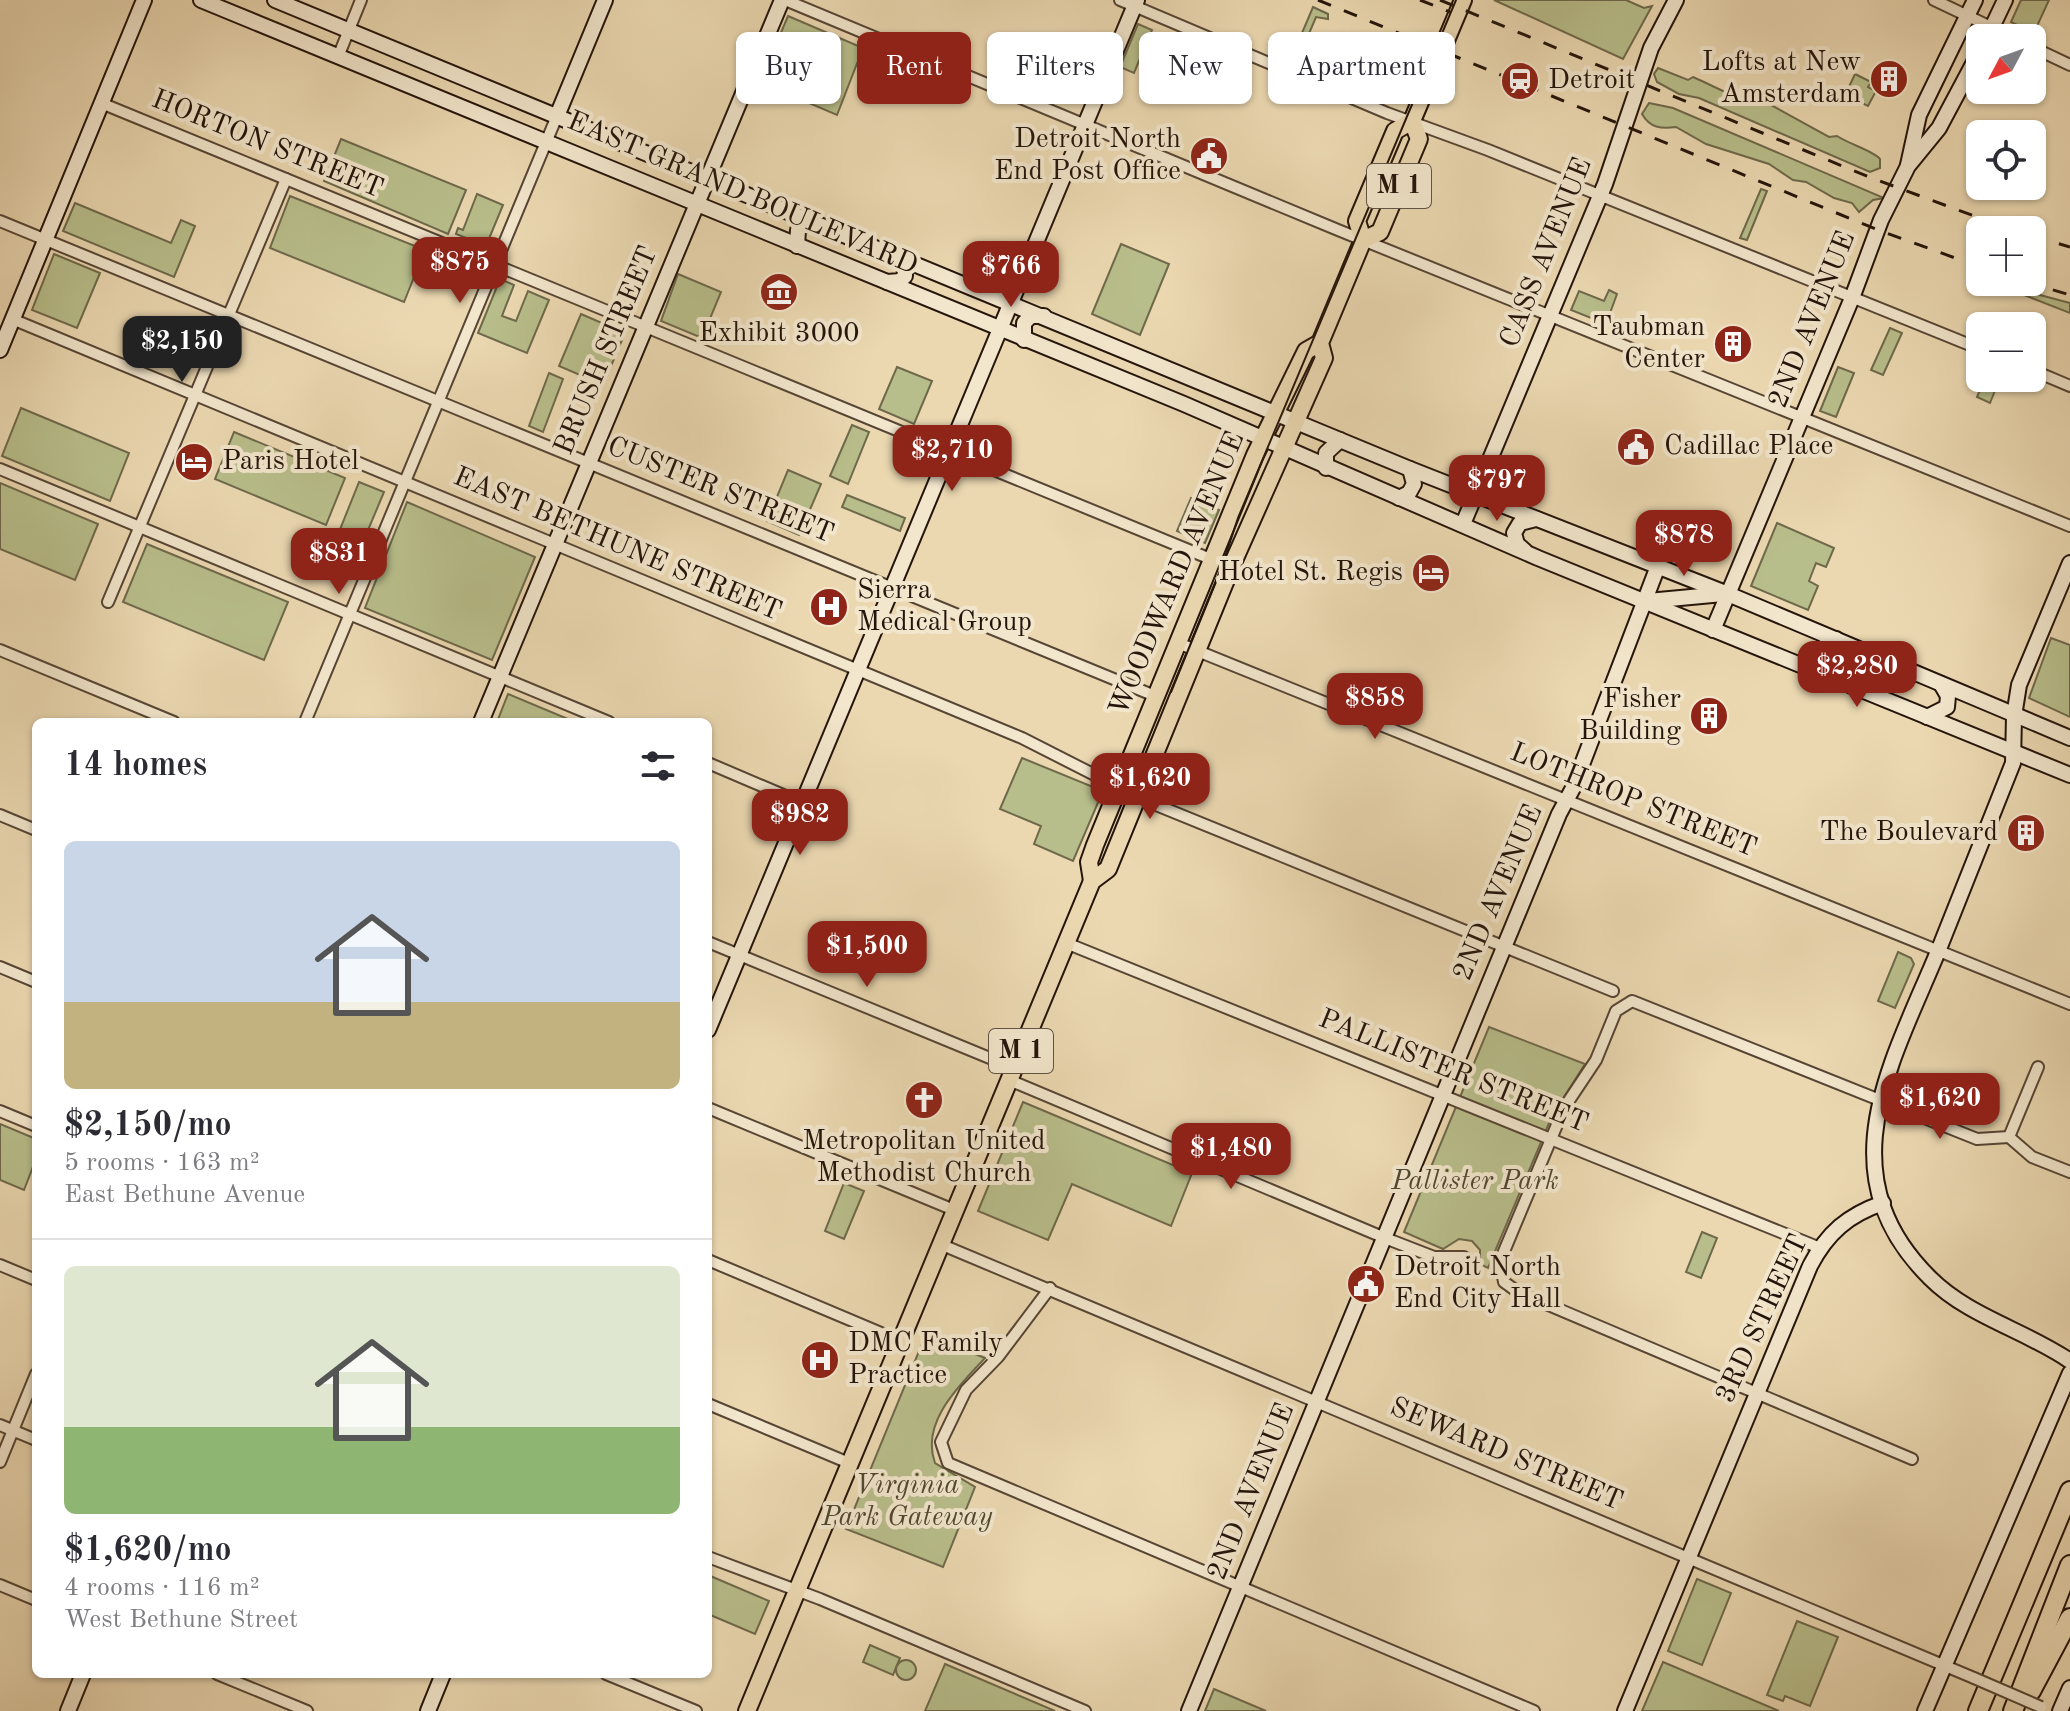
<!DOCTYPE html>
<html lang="en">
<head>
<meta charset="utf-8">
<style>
	:root { --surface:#fff; --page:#f2f2f3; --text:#2b2b33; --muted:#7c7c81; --line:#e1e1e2; --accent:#8f2418 }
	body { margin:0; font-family:"Old Standard TT",serif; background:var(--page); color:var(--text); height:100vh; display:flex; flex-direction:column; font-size:30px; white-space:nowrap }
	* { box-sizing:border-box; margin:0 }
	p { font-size:26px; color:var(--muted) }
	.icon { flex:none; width:44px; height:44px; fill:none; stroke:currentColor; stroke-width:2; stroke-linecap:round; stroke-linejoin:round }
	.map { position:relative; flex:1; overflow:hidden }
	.drawer { position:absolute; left:32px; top:718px; width:680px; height:960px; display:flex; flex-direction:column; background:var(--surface); border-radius:12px; box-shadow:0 2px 6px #0004 }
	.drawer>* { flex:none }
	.top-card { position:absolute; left:736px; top:32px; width:760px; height:72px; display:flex; gap:16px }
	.needle { width:52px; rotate:229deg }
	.controls { position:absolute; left:1966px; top:24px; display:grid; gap:16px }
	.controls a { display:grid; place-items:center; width:80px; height:80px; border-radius:12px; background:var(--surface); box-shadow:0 2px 6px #0004; font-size:40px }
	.price { position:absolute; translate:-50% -68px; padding:0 18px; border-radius:16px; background:var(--accent); color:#fff; font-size:26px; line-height:52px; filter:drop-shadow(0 2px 4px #0008) }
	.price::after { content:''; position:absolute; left:50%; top:48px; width:24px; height:18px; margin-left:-12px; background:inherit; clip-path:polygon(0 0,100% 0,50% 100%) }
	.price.active { background:#222; color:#fff }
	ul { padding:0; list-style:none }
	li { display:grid; align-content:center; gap:16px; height:424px; padding:0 32px }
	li+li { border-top:2px solid var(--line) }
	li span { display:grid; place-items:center; height:248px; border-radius:12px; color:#555 }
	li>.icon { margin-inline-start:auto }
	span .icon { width:144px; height:144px; fill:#fffc; stroke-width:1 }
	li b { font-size:34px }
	h2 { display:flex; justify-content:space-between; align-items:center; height:96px; padding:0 32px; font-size:34px }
	.chip { padding:0 28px; border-radius:12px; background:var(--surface); box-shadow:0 2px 6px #0004; font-size:28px; line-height:72px }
	.chip.active { background:var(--accent); color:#fff }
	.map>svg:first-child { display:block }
	.green { fill:#b8be8b; stroke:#6e694b; stroke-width:2 }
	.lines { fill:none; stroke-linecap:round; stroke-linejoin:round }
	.street-casing { stroke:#564534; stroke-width:14 }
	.secondary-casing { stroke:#24140b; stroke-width:18 }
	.primary-casing { stroke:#24140b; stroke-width:20 }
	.highway-casing { stroke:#24140b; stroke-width:22 }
	.street { stroke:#f2e6cc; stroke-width:10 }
	.secondary { stroke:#f2e6cc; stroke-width:14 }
	.primary { stroke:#ebd8b1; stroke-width:16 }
	.highway { stroke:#ebd8b1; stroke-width:18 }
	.tram { stroke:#24140b; stroke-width:2 }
	.rail { stroke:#24140b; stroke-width:3; stroke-dasharray:14 14; stroke-linecap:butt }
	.street-bridge-casing { stroke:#564534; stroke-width:14; stroke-linecap:butt }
	.street-bridge { stroke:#f2e6cc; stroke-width:10 }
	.labels { text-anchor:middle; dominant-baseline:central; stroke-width:8; stroke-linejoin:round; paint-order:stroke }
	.shield { fill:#f2e6cc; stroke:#625345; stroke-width:2 }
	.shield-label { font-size:26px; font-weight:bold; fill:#24140b }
	.poi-label { font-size:28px; fill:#24140b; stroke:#f2e6cc; text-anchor:end }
	.street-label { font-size:28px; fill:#24140b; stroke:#f2e6cc }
	.park-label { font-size:28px; font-style:italic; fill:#504731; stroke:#f2e6cc }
</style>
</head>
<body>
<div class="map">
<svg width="2070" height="1711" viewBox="0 0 2070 1711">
	<rect width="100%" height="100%" fill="#ebd8b1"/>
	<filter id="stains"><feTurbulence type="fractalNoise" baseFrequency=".0025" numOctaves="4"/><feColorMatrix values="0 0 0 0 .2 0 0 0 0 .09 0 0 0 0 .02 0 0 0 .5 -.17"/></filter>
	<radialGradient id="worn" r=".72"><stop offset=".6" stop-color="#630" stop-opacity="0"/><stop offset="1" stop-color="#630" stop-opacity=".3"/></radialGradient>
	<!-- green -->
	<g class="green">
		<polygon points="1494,0 1626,0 1644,8 1652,6 1623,59"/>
		<polygon points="2021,0 2049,0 2037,26 2042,29 2039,36 2011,22"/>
		<polygon points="1313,7 1328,14 1328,19 1316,17 1302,50 1302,54 1316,58 1313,68 1291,59"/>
		<polygon points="788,16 863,48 837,115 760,82"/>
		<polygon points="1138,24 1152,30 1134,73 1120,67"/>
		<path d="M1658 68 1688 80 1693 77C1714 86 1734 98 1757 104L1762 100 1829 137 1837 136C1851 145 1874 151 1880 159V168L1870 172 1699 98 1679 94 1657 82 1654 74Z"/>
		<polygon points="1855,74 1871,82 1868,87 1876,91 1868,106 1845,95"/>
		<path d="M1649 103 1673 108 1884 198 1873 200 1859 212 1852 203 1834 198 1806 182 1793 180 1769 164 1706 144 1676 127C1661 129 1650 128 1642 114Z"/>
		<polygon points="341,139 466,190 448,234 324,181"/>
		<polygon points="1761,189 1767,191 1747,240 1740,238"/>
		<polygon points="477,194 503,205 486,246 456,234 458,228 463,230"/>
		<polygon points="290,196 425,250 404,302 270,248"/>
		<polygon points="75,203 171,243 181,220 195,226 174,277 63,231"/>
		<polygon points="1121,244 1169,264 1140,335 1092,314"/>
		<polygon points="54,254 100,273 77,328 32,310"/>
		<polygon points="678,274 721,292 702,338 661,321"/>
		<polygon points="500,279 514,285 502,316 516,321 528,291 549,300 527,353 478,333"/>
		<polygon points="1991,282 2070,303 2070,313"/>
		<polygon points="1609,290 1617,294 1606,324 1571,310 1579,291 1604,301"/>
		<polygon points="581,314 625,333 603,385 559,366"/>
		<polygon points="1890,328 1902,333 1883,375 1871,370"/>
		<polygon points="897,367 932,381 914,424 879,409"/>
		<polygon points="1838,367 1854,373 1836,417 1820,411"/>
		<polygon points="549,373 563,379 543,432 529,426"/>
		<polygon points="1985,378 2000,378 1990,403 1977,397"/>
		<polygon points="21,408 129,453 110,501 2,456"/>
		<polygon points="852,425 869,432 848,484 830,476"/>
		<polygon points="234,432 345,478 326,525 215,479"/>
		<polygon points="788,470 821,484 799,535 767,521"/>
		<polygon points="359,482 384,492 363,542 339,532"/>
		<polygon points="0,483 98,524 75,580 0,549"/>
		<polygon points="847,495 905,518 900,531 842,507"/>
		<polygon points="1191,498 1219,510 1205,543 1177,531"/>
		<polygon points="407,502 535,557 492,660 365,608"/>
		<polygon points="1777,523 1834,548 1826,567 1816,563 1809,581 1818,586 1808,610 1751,586"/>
		<polygon points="147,544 288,602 264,660 123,602"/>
		<polygon points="2051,638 2070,645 2070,717 2029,698"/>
		<polygon points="508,694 575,722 497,722"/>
		<polygon points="1022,758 1103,791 1073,861 1034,844 1041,826 1000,809"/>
		<polygon points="1898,952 1911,958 1914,964 1895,1008 1878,1001"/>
		<polygon points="1489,1027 1585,1064 1552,1116 1488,1268 1480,1264 1480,1250 1472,1241 1459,1239 1443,1249 1404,1232"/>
		<polygon points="1023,1102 1192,1173 1171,1226 1072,1184 1048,1240 978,1211"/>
		<polygon points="0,1124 36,1139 36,1159 24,1190 0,1180"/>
		<polygon points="844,1183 864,1191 844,1239 825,1231"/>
		<polygon points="1702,1232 1717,1238 1701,1278 1686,1272"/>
		<path d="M926 1334 985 1358C960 1385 920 1422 935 1463L975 1487 943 1567 846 1529Z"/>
		<polygon points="708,1575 769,1601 755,1634 708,1614"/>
		<polygon points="1697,1579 1731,1593 1702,1665 1668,1651"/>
		<polygon points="1797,1621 1838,1637 1810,1706 1785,1696 1783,1701 1767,1695"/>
		<polygon points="870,1645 900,1658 893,1675 863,1662"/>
		<circle cx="906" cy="1670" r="10"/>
		<polygon points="1663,1662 1779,1711 1642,1711"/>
		<polygon points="945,1664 1055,1711 925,1711"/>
		<polygon points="1214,1689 1266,1711 1205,1711"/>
	</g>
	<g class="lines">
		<defs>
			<g id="street">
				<polyline points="785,0 1338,230 2070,526"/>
				<polyline points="1120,0 1387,113 1488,150 1980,349"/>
				<polyline points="1934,0 2014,38"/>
				<polyline points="2032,47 2070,65"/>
				<polyline points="338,57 361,0"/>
				<polyline points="101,103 1213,560"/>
				<polyline points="0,221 1155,696"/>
				<polyline points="12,319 1022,738 1144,800 1613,991"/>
				<polyline points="2032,370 2070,386"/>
				<polyline points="0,469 609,722"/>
				<polyline points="108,602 286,179"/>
				<polyline points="1178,643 2070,1004"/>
				<polyline points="0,650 174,722"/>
				<polyline points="305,722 557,116"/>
				<polyline points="708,763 802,803"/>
				<polyline points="0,815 36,830"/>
				<polyline points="708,942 1014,1068"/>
				<polyline points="1066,943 1820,1248"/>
				<polyline points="0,967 36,982"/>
				<polyline points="1009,1080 1385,1238 1434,1257 1464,1257"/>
				<polyline points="708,1108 954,1210"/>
				<polyline points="0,1111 36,1126"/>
				<polyline points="2009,1137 2038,1067"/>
				<polyline points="2009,1137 2032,1157 2070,1172"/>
				<polyline points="940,1244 1974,1678"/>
				<polyline points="708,1260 900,1341"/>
				<polyline points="0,1265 36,1280"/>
				<polyline points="1050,1288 998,1357 966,1390 941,1442 948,1463 1534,1711"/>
				<polyline points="708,1404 849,1463"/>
				<polyline points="0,1425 36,1440"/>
				<polyline points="1912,1459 1518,1292 1504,1282 1500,1261 1564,1108 1596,1060 1616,1011 1632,1001 1977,1139 2009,1137"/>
				<polyline points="0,1462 36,1374"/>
				<polyline points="708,1557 820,1599 1085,1711"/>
				<polyline points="0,1585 36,1600"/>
				<polyline points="217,1674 307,1711"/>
				<polyline points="606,1674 696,1711"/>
			</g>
			<g id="secondary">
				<polyline points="201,0 1184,404 1538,558 2070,775"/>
				<polyline points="275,0 1410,469 1728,594 2070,738"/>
				<polyline points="1987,38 2005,0"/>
				<polyline points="557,116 605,0"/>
				<polyline points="1908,165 1919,115 1975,0"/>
				<polyline points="797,246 798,230 809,220"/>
				<polyline points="887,282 900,281 905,276 904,258"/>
				<polyline points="1024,340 1024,323 1031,316 1044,316"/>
				<polyline points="0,350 144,0"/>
				<polyline points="1326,468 1326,453 1340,440"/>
				<polyline points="1399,498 1409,493 1414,484 1410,469"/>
				<polyline points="1463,524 1605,184 1651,48 1676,0"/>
				<polyline points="1525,551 1517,544 1514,533 1520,523 1536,519"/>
				<path d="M2070 563 2019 685 2014 716 2013 763C1988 825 1964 887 1939 949 1893 1061 1824 1173 1930 1278 1969 1317 2025 1330 2070 1361"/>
				<polyline points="1648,601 1723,594"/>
				<polyline points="1713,630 1852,298 1881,220 1908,166 1939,128 1980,51"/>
				<path d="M1823 674C1814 657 1818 647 1836 639"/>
				<polyline points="1927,717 1947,707 1948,696 1941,684"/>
				<polyline points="481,722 782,0"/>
				<polyline points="708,1030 1137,0"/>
				<polyline points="68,1711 83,1674"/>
				<polyline points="428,1711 443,1674"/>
				<polyline points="1189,1711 1559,814 1573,788 1658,566"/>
				<path d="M1625 1711 1810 1266C1827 1233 1848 1215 1883 1203"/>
				<polyline points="1925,1711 2070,1373"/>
				<polyline points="2060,1711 2070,1688"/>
			</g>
			<g id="primary">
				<polyline points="1363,240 1380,232 1419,139 1412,121"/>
				<polyline points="1092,881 1089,862 1095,845 1255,455 1306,351 1320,343"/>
				<polyline points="747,1711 1092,881 1108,869 1232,565 1324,358 1320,343 1363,240 1357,221 1395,131 1412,121 1463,0"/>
			</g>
			<g id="highway">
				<polyline points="2031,1691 2070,1618"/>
				<polyline points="1978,1711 2070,1491"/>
				<polyline points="2013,1711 2070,1565"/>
			</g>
		</defs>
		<!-- street casing -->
		<use href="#street" class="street-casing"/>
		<!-- secondary casing -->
		<use href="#secondary" class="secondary-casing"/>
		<!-- primary casing -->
		<use href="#primary" class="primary-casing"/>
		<!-- highway casing -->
		<use href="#highway" class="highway-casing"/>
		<!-- street -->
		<use href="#street" class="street"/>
		<!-- secondary -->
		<use href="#secondary" class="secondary"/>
		<!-- primary -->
		<use href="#primary" class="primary"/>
		<!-- highway -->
		<use href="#highway" class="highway"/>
		<!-- tram -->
		<polyline class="tram" points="1171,692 1220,572 1238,518 1456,0"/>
		<!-- rail -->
		<g class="rail">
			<polyline points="1318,0 1878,230 1980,267"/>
			<polyline points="1420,0 1450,12"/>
			<polyline points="1440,0 1869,177 2012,230"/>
			<polyline points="2032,236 2070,247"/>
			<polyline points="2026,282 2070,295"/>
		</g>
		<defs>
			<polyline id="street-bridge" points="1974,1678 2041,1707"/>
		</defs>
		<!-- street-bridge casing -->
		<use href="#street-bridge" class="street-bridge-casing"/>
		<!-- street-bridge -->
		<use href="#street-bridge" class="street-bridge"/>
	</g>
	<!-- icons -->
	<defs>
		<symbol id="building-disc" viewBox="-11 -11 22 22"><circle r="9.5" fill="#8f2418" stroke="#f2e6cc"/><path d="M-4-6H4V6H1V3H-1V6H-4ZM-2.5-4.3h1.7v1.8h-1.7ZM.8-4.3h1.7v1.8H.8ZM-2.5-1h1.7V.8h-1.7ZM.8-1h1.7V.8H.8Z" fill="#fff"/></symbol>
		<symbol id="station-disc" viewBox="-11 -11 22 22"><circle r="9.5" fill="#8f2418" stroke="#f2e6cc"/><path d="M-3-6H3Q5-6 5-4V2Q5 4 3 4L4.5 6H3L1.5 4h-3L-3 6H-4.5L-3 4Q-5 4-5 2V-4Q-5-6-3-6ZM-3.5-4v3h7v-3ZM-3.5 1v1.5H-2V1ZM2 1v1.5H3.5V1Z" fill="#fff"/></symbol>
		<symbol id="civic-disc" viewBox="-11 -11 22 22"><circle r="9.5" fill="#8f2418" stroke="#f2e6cc"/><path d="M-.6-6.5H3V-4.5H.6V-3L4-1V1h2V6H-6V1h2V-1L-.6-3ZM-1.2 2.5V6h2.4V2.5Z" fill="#fff"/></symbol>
		<symbol id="museum-disc" viewBox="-11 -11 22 22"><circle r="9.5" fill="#8f2418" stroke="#f2e6cc"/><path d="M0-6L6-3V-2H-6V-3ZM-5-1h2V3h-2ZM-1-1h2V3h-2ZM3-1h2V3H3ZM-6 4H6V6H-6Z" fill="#fff"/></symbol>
		<symbol id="hotel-disc" viewBox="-11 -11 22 22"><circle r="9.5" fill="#8f2418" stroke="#f2e6cc"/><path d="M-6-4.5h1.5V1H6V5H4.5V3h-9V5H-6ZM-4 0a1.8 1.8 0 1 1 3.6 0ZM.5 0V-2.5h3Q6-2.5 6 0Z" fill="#fff"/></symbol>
		<symbol id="hospital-disc" viewBox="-11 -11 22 22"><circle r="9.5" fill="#8f2418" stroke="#f2e6cc"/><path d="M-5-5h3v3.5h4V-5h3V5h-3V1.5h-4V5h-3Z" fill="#fff"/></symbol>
		<symbol id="church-disc" viewBox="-11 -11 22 22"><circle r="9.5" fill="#8f2418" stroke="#f2e6cc"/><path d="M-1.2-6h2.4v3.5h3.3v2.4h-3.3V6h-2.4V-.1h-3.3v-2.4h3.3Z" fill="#fff"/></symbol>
	</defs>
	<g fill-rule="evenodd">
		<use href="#building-disc" x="1867" y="57" width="44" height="44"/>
		<use href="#station-disc" x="1498" y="59" width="44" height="44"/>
		<use href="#civic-disc" x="1187" y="134" width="44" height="44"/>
		<use href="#museum-disc" x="757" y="270" width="44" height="44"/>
		<use href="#building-disc" x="1711" y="322" width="44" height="44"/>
		<use href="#civic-disc" x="1614" y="425" width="44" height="44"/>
		<use href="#hotel-disc" x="172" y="440" width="44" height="44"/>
		<use href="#hotel-disc" x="1409" y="551" width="44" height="44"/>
		<use href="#hospital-disc" x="807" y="585" width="44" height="44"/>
		<use href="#building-disc" x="1687" y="694" width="44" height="44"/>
		<use href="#building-disc" x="2004" y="811" width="44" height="44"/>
		<use href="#church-disc" x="902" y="1078" width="44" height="44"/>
		<use href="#civic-disc" x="1344" y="1262" width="44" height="44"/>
		<use href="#hospital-disc" x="798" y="1338" width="44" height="44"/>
	</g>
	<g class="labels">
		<!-- shield labels -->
		<g class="shield">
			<rect x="1367" y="164" width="64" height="44" rx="6"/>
			<rect x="989" y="1029" width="64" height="44" rx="6"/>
		</g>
		<g class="shield-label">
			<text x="1399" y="186">M 1</text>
			<text x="1021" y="1051">M 1</text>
		</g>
		<!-- poi labels -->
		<g class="poi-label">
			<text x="1861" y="63">Lofts at New<tspan x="1861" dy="32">Amsterdam</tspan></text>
			<text x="1548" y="81" text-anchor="start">Detroit</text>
			<text x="1181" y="140">Detroit North<tspan x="1181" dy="32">End Post Office</tspan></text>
			<text x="1705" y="328">Taubman<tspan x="1705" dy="32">Center</tspan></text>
			<text x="779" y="334" text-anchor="middle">Exhibit 3000</text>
			<text x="1664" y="447" text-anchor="start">Cadillac Place</text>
			<text x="222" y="462" text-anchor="start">Paris Hotel</text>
			<text x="1403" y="573">Hotel St. Regis</text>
			<text x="857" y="591" text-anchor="start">Sierra<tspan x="857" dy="32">Medical Group</tspan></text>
			<text x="1681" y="700">Fisher<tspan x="1681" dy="32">Building</tspan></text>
			<text x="1998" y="833">The Boulevard</text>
			<text x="924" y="1142" text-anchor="middle">Metropolitan United<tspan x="924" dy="32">Methodist Church</tspan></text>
			<text x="1394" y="1268" text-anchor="start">Detroit North<tspan x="1394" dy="32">End City Hall</tspan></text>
			<text x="848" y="1344" text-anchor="start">DMC Family<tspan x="848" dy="32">Practice</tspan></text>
		</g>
		<!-- street labels -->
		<g class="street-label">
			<text transform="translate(267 145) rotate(22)">HORTON STREET</text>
			<text transform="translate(742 194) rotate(23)">EAST GRAND BOULEVARD</text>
			<text transform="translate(1547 253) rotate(-68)">CASS AVENUE</text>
			<text transform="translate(1813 320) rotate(-68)">2ND AVENUE</text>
			<text transform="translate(607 351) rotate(-67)">BRUSH STREET</text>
			<text transform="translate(720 491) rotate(22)">CUSTER STREET</text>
			<text transform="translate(617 545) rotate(23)">EAST BETHUNE STREET</text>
			<text transform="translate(1178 574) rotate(-67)">WOODWARD AVENUE</text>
			<text transform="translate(1633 801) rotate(22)">LOTHROP STREET</text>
			<text transform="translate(1499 893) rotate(-67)">2ND AVENUE</text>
			<text transform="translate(1453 1072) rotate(22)">PALLISTER STREET</text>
			<text transform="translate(1763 1319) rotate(-65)">3RD STREET</text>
			<text transform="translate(1506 1455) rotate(23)">SEWARD STREET</text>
			<text transform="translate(1252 1492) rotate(-68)">2ND AVENUE</text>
		</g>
		<!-- park labels -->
		<g class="park-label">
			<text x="1475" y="1182">Pallister Park</text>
			<text x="907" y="1486">Virginia<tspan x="907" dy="32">Park Gateway</tspan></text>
		</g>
	</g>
	<rect width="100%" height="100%" filter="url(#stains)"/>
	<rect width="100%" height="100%" fill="url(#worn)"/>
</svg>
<div class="controls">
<a><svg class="needle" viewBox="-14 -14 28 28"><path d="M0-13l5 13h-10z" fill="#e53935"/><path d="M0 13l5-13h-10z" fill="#7c7c81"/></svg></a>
<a><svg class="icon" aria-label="locate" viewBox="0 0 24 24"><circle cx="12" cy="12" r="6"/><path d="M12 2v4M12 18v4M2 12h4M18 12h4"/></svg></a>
<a>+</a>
<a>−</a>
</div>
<b class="price" style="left:460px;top:305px">$875</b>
<b class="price" style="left:1011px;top:309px">$766</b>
<b class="price active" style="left:182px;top:384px">$2,150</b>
<b class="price" style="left:952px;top:493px">$2,710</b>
<b class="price" style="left:1497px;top:523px">$797</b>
<b class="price" style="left:1684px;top:578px">$878</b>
<b class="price" style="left:339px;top:596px">$831</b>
<b class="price" style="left:1857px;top:709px">$2,280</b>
<b class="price" style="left:1375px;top:741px">$858</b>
<b class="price" style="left:1150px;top:821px">$1,620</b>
<b class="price" style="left:800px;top:857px">$982</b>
<b class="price" style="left:867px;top:989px">$1,500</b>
<b class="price" style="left:1940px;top:1141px">$1,620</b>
<b class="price" style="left:1231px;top:1191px">$1,480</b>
<div class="top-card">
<a class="chip">Buy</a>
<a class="chip active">Rent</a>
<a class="chip">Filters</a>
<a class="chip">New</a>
<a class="chip">Apartment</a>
</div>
<section class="drawer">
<h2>14 homes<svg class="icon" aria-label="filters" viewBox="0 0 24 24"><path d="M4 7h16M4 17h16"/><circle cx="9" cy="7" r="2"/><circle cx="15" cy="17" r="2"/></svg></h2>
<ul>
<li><span style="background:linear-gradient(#c9d6e8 65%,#c2b280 0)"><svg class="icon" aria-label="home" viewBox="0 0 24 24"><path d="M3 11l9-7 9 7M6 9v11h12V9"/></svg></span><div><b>$2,150/mo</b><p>5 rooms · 163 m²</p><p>East Bethune Avenue</p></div></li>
<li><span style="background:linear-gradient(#dfe7d0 65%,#8fb573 0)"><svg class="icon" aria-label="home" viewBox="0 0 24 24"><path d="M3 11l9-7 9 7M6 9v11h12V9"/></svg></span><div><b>$1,620/mo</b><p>4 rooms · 116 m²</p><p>West Bethune Street</p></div></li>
</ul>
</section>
</div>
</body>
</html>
